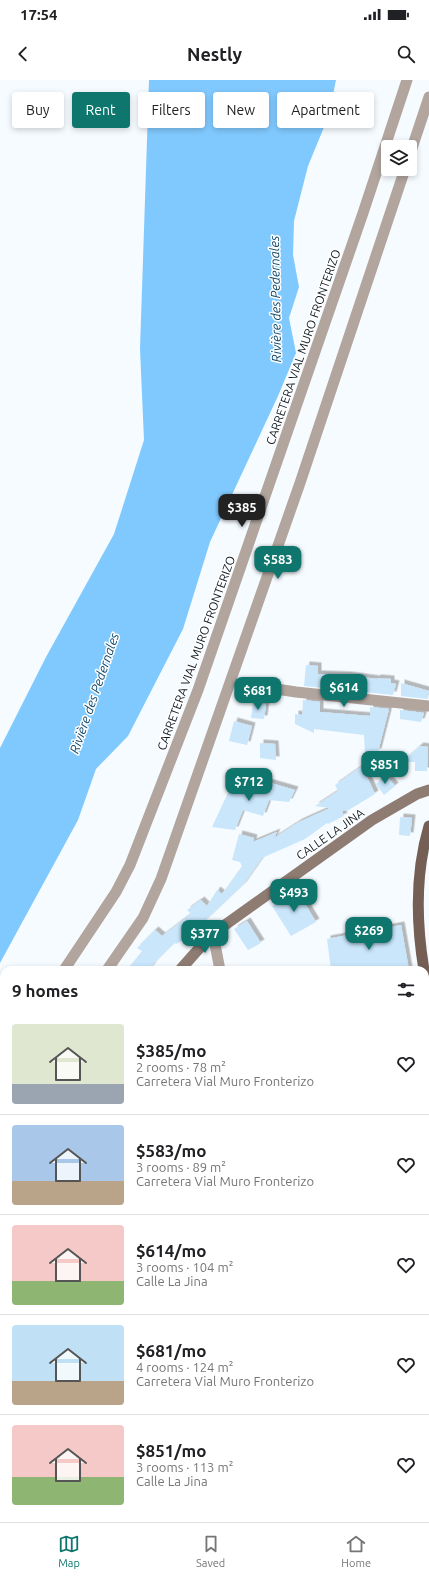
<!DOCTYPE html>
<html lang="en">
<head>
<meta charset="utf-8">
<style>
	:root { --surface:#fff; --page:#f6f6f6; --text:#202124; --muted:#757577; --line:#e0e0e0; --accent:#0f766e }
	body { margin:0; font-family:Ubuntu,sans-serif; background:var(--page); color:var(--text); height:100vh; display:flex; flex-direction:column; font-size:15px; white-space:nowrap }
	* { box-sizing:border-box; margin:0 }
	p { font-size:13px; color:var(--muted) }
	.icon { flex:none; width:22px; height:22px; fill:none; stroke:currentColor; stroke-width:2; stroke-linecap:round; stroke-linejoin:round }
	.map { position:relative; flex:1; overflow:hidden }
	.side { position:absolute; left:0px; top:886px; width:429px; height:556px; display:flex; flex-direction:column; background:var(--surface); border-radius:12px 12px 0 0; box-shadow:0 2px 6px #0003 }
	.side>* { flex:none }
	.hud { position:absolute; left:12px; top:12px; width:405px; height:36px; display:flex; gap:8px }
	.buttons { position:absolute; left:381px; top:60px; display:grid; gap:8px }
	.buttons a { display:grid; place-items:center; width:36px; height:36px; border-radius:4px; background:var(--surface); box-shadow:0 2px 6px #0003; font-size:20px }
	.price { position:absolute; translate:-50% -34px; padding:0 9px; border-radius:8px; background:var(--accent); color:#fff; font-size:13px; line-height:26px; filter:drop-shadow(0 1px 2px #0008) }
	.price::after { content:''; position:absolute; left:50%; top:24px; width:12px; height:9px; margin-left:-6px; background:inherit; clip-path:polygon(0 0,100% 0,50% 100%) }
	.price.selected { background:#222; color:#fff }
	ul { padding:0; list-style:none }
	li { display:flex; align-items:center; gap:12px; height:100px; padding:0 12px }
	li+li { border-top:1px solid var(--line) }
	li span { display:grid; place-items:center; flex:none; width:112px; height:80px; border-radius:4px; color:#555 }
	li>.icon { margin-inline-start:auto }
	span .icon { width:48px; height:48px; fill:#fffc; stroke-width:1 }
	li b { font-size:17px }
	h2 { display:flex; justify-content:space-between; align-items:center; height:48px; padding:0 12px; font-size:17px }
	.chip { padding:0 14px; border-radius:4px; background:var(--surface); box-shadow:0 2px 6px #0003; font-size:14px; line-height:36px }
	.chip.selected { background:var(--accent); color:#fff }
	.status { display:flex; justify-content:space-between; align-items:center; height:28px; padding:0 20px; background:var(--surface); direction:ltr }
	.status svg { height:11px; fill:currentColor }
	header { display:flex; justify-content:space-between; align-items:center; height:52px; padding:0 12px; background:var(--surface); font-size:18px; font-weight:700 }
	.tabs { display:flex; justify-content:space-around; align-items:center; height:56px; border-top:1px solid var(--line); background:var(--surface); font-size:11px; color:var(--muted) }
	.tabs a { display:grid; justify-items:center; gap:2px }
	.tabs .selected { color:var(--accent) }
	.map>svg:first-child { display:block }
	.water { fill:#80c9fe }
	.building { fill:#c9e6fb; filter:url(#shadow) }
	.lines { fill:none; stroke-linecap:round; stroke-linejoin:round }
	.minor { stroke:#b1a59e; stroke-width:11 }
	.tertiary { stroke:#b1a59e; stroke-width:11 }
	.secondary { stroke:#8e7c73; stroke-width:11 }
	.primary { stroke:#755f54; stroke-width:11 }
	.labels { text-anchor:middle; dominant-baseline:central; stroke-width:3; stroke-linejoin:round; paint-order:stroke }
	.street-label { font-size:12px; fill:#121b22; stroke:#fff }
	.water-label { font-size:13px; font-style:italic; fill:#0f496b; stroke:#fff }
</style>
</head>
<body>
<div class="status"><b>17:54</b><svg viewBox="0 0 49 12"><path d="M0 12V9h3v3zM5 12V6h3v6zM10 12V3h3v9zM15 12V0h3v12zM26 1h20v11H26zM47 4h2v5h-2z"/></svg></div>
<header><svg class="icon" aria-label="back" viewBox="0 0 24 24"><path d="M15 5l-7 7 7 7"/></svg>Nestly<svg class="icon" aria-label="search" viewBox="0 0 24 24"><circle cx="10" cy="10" r="6"/><path d="M15 15l6 6"/></svg></header>
<div class="map">
<svg width="429" height="1442" viewBox="0 0 429 1442">
	<defs>
		<filter id="shadow"><feDropShadow dx="3.5" dy="-3.5" stdDeviation="0" flood-color="#0004"/></filter>
	</defs>
	<rect width="100%" height="100%" fill="#f6fbff"/>
	<!-- water -->
	<polygon class="water" points="149,0 336,0 329,35 308,86 294,141 293,175 299,207 289,238 296,273 278,316 210,462 183,549 128,656 96,689 78,740 0,883 0,668 46,577 114,454 144,360 140,269"/>
	<!-- building -->
	<g class="building">
		<polygon points="306,585 318,586 318,594 347,595 377,599 377,598 391,599 391,603 396,604 393,615 304,606"/>
		<polygon points="401,603 429,611 428,619 401,616"/>
		<polygon points="303,620 320,622 320,632 370,636 370,627 389,629 378,672 365,673 364,655 314,649 314,653 295,644 295,634 302,635"/>
		<polygon points="253,623 266,624 264,639 251,638"/>
		<polygon points="400,630 424,633 421,642 400,639"/>
		<polygon points="234,641 252,646 247,665 229,661"/>
		<polygon points="260,663 275,664 276,680 260,678"/>
		<polygon points="420,666 428,667 427,691 415,691 415,682 402,682"/>
		<polygon points="362,686 375,714 347,731 344,730 342,732 344,736 328,744 327,743 305,759 262,778 243,805 187,858 176,864 175,863 166,871 154,883 149,890 127,890 142,871 137,868 155,850 162,856 191,834 187,830 201,820 207,826 217,810 222,814 242,786 240,782 232,780 239,754 254,758 253,762 277,752 274,758 299,742 330,728 315,726 338,711 335,705"/>
		<polygon points="386,695 395,706 384,715 376,704"/>
		<polygon points="264,701 295,710 289,722 269,720 263,736 243,730 235,750 212,747 233,702 261,709"/>
		<polygon points="400,737 412,738 410,756 399,755"/>
		<polygon points="296,809 316,842 291,856 272,826"/>
		<polygon points="247,841 261,863 248,870 234,849"/>
		<polygon points="401,845 409,890 331,890 327,859"/>
	</g>
	<g class="lines">
		<!-- minor -->
		<g class="minor">
			<polyline points="263,607 296,612 429,626"/>
			<polyline points="213,854 220,890"/>
			<polyline points="0,1159 4,1161"/>
			<polyline points="0,1221 4,1222"/>
			<polyline points="425,1294 429,1293"/>
			<polyline points="0,1426 4,1427"/>
			<polyline points="309,1438 311,1442"/>
			<polyline points="107,1442 108,1438"/>
			<polyline points="192,1442 193,1438"/>
			<polyline points="275,1442 276,1438"/>
		</g>
		<!-- tertiary -->
		<g class="tertiary">
			<polyline points="410,74 429,17"/>
			<polyline points="64,890 116,812 130,785 198,610 363,133 407,0"/>
			<polyline points="107,890 143,838 161,799 300,403 405,89"/>
			<polyline points="0,984 4,978"/>
			<polyline points="0,1046 4,1040"/>
		</g>
		<!-- secondary -->
		<g class="secondary">
			<polyline points="180,890 211,855 372,740 417,714 429,710"/>
			<polyline points="7,1442 8,1438"/>
		</g>
		<!-- primary -->
		<g class="primary">
			<path d="M424 890C416 842 415 793 429 746"/>
			<polyline points="425,895 429,918"/>
		</g>
	</g>
	<g class="labels">
		<!-- street labels -->
		<g class="street-label">
			<text transform="translate(303 267) rotate(-71)">CARRETERA VIAL MURO FRONTERIZO</text>
			<text transform="translate(196 573) rotate(-70)">CARRETERA VIAL MURO FRONTERIZO</text>
			<text transform="translate(330 754) rotate(-35)">CALLE LA JINA</text>
		</g>
		<!-- water labels -->
		<g class="water-label">
			<text transform="translate(275 219) rotate(-91)">Rivière des Pedernales</text>
			<text transform="translate(94 613) rotate(-71)">Rivière des Pedernales</text>
		</g>
	</g>
</svg>
<div class="buttons">
<a><svg class="icon" aria-label="layers" viewBox="0 0 24 24"><path d="M12 4l9 5-9 5-9-5zM3 14l9 5 9-5"/></svg></a>
</div>
<b class="price selected" style="left:242px;top:448px">$385</b>
<b class="price" style="left:278px;top:500px">$583</b>
<b class="price" style="left:344px;top:628px">$614</b>
<b class="price" style="left:258px;top:631px">$681</b>
<b class="price" style="left:385px;top:705px">$851</b>
<b class="price" style="left:249px;top:722px">$712</b>
<b class="price" style="left:294px;top:833px">$493</b>
<b class="price" style="left:369px;top:871px">$269</b>
<b class="price" style="left:205px;top:874px">$377</b>
<div class="hud">
<a class="chip">Buy</a>
<a class="chip selected">Rent</a>
<a class="chip">Filters</a>
<a class="chip">New</a>
<a class="chip">Apartment</a>
</div>
<section class="side">
<h2>9 homes<svg class="icon" aria-label="filters" viewBox="0 0 24 24"><path d="M4 7h16M4 17h16"/><circle cx="9" cy="7" r="2"/><circle cx="15" cy="17" r="2"/></svg></h2>
<ul>
<li><span style="background:linear-gradient(#dfe7d0 75%,#9aa5b1 0)"><svg class="icon" aria-label="home" viewBox="0 0 24 24"><path d="M3 11l9-7 9 7M6 9v11h12V9"/></svg></span><div><b>$385/mo</b><p>2 rooms · 78 m²</p><p>Carretera Vial Muro Fronterizo</p></div><svg class="icon" aria-label="heart" viewBox="0 0 24 24"><path d="M12 20l-8-8c-3-5 5-10 8-4 3-6 11-1 8 4z"/></svg></li>
<li><span style="background:linear-gradient(#a9c7e8 70%,#b9a48a 0)"><svg class="icon" aria-label="home" viewBox="0 0 24 24"><path d="M3 11l9-7 9 7M6 9v11h12V9"/></svg></span><div><b>$583/mo</b><p>3 rooms · 89 m²</p><p>Carretera Vial Muro Fronterizo</p></div><svg class="icon" aria-label="heart" viewBox="0 0 24 24"><path d="M12 20l-8-8c-3-5 5-10 8-4 3-6 11-1 8 4z"/></svg></li>
<li><span style="background:linear-gradient(#f6c9c9 70%,#8fb573 0)"><svg class="icon" aria-label="home" viewBox="0 0 24 24"><path d="M3 11l9-7 9 7M6 9v11h12V9"/></svg></span><div><b>$614/mo</b><p>3 rooms · 104 m²</p><p>Calle La Jina</p></div><svg class="icon" aria-label="heart" viewBox="0 0 24 24"><path d="M12 20l-8-8c-3-5 5-10 8-4 3-6 11-1 8 4z"/></svg></li>
<li><span style="background:linear-gradient(#bfe0f5 70%,#b9a48a 0)"><svg class="icon" aria-label="home" viewBox="0 0 24 24"><path d="M3 11l9-7 9 7M6 9v11h12V9"/></svg></span><div><b>$681/mo</b><p>4 rooms · 124 m²</p><p>Carretera Vial Muro Fronterizo</p></div><svg class="icon" aria-label="heart" viewBox="0 0 24 24"><path d="M12 20l-8-8c-3-5 5-10 8-4 3-6 11-1 8 4z"/></svg></li>
<li><span style="background:linear-gradient(#f6c9c9 65%,#8fb573 0)"><svg class="icon" aria-label="home" viewBox="0 0 24 24"><path d="M3 11l9-7 9 7M6 9v11h12V9"/></svg></span><div><b>$851/mo</b><p>3 rooms · 113 m²</p><p>Calle La Jina</p></div><svg class="icon" aria-label="heart" viewBox="0 0 24 24"><path d="M12 20l-8-8c-3-5 5-10 8-4 3-6 11-1 8 4z"/></svg></li>
</ul>
</section>
</div>
<nav class="tabs">
<a class="selected"><svg class="icon" aria-label="map" viewBox="0 0 24 24"><path d="M3 6l6-2 6 2 6-2v14l-6 2-6-2-6 2zM9 4v14M15 6v14"/></svg>Map</a>
<a><svg class="icon" aria-label="saved" viewBox="0 0 24 24"><path d="M7 4h10v16l-5-4-5 4z"/></svg>Saved</a>
<a><svg class="icon" aria-label="home" viewBox="0 0 24 24"><path d="M3 11l9-7 9 7M6 9v11h12V9"/></svg>Home</a>
</nav>
</body>
</html>
